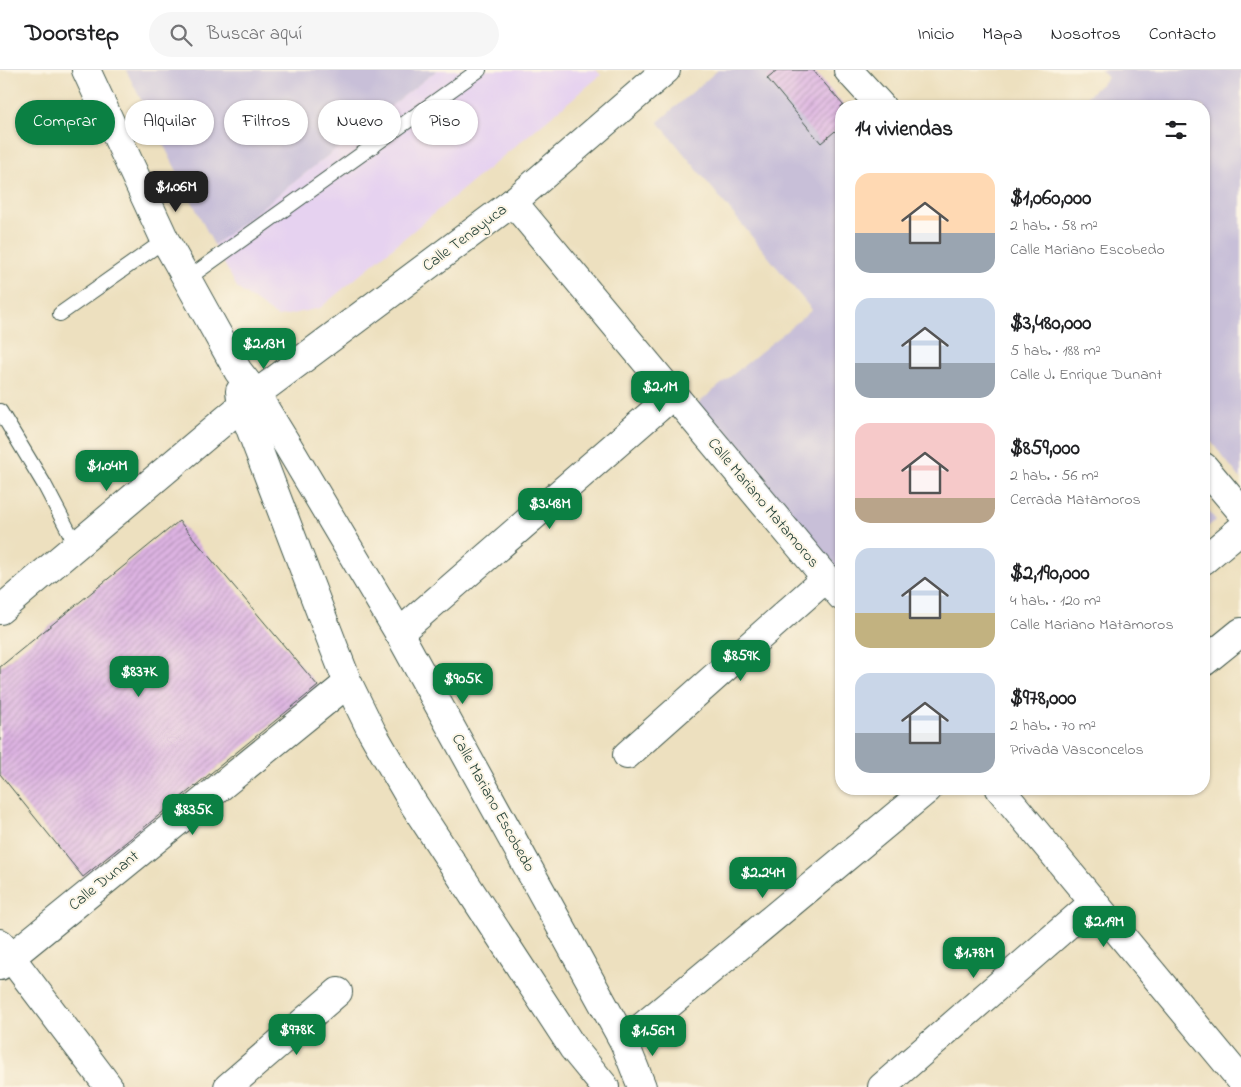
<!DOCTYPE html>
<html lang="es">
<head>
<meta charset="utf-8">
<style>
	:root { --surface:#fff; --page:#f6f6f6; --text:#202124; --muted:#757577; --line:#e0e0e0; --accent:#0b8043 }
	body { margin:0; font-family:"Indie Flower",sans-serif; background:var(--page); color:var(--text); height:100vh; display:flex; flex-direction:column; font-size:19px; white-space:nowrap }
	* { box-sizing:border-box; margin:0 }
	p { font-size:16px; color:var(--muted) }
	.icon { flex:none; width:28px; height:28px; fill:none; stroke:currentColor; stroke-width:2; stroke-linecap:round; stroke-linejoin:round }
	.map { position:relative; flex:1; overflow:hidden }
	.sheet { position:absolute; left:835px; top:30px; width:375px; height:695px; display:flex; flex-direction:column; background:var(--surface); border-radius:20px; box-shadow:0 1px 4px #0004 }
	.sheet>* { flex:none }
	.top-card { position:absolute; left:15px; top:30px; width:475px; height:45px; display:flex; gap:10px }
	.price { position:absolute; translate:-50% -42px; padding:0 11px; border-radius:10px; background:var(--accent); color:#fff; font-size:16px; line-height:32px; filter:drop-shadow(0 1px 2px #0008) }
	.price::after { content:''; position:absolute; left:50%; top:30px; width:15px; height:11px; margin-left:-8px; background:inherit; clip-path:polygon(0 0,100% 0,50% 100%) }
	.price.on { background:#222; color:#fff }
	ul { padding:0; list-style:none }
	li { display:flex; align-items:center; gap:15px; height:125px; padding:0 20px }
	li span { display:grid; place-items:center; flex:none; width:140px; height:100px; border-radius:15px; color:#555 }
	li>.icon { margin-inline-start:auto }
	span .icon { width:60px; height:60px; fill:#fffc; stroke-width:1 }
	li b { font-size:21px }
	h2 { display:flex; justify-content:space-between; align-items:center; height:60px; padding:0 20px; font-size:21px }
	.chip { padding:0 18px; border-radius:22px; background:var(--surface); box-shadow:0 1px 4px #0004; font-size:18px; line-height:45px }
	.chip.on { background:var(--accent); color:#fff }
	header { display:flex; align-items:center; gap:30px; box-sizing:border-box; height:70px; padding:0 25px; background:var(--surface); border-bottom:1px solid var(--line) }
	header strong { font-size:24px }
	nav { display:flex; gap:28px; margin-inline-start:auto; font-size:18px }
	.search { width:350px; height:45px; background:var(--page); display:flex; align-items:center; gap:12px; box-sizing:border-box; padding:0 18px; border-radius:28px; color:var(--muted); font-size:19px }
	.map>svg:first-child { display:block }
	.built { fill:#e6d2f0 }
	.industrial { fill:#c8bfd8 }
	.building { fill:url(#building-hatch) }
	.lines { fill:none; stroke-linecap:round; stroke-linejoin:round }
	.service-casing { stroke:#3e5549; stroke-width:16 }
	.minor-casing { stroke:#3e5549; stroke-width:30 }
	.tertiary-casing { stroke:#3e5549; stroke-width:30 }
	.service { stroke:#fff; stroke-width:14 }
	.minor { stroke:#fff; stroke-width:28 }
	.tertiary { stroke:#fff; stroke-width:28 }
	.labels { text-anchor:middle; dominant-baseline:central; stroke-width:4; stroke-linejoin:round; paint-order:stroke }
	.street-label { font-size:16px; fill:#1f3d34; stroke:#fcf5e5 }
</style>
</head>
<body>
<header>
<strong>Doorstep</strong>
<div class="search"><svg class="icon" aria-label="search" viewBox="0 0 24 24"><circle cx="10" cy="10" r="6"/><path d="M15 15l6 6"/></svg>Buscar aquí</div>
<nav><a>Inicio</a><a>Mapa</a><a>Nosotros</a><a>Contacto</a></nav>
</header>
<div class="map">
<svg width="1241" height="1017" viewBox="0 0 1241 1017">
	<defs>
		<pattern id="building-hatch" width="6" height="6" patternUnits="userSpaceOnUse" patternTransform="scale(1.25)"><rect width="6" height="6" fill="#ddb3e2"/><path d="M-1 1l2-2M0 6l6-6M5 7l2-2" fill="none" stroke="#b393b8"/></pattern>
	</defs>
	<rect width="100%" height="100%" fill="#fcf5e5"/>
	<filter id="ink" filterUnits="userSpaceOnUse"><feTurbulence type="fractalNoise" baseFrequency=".02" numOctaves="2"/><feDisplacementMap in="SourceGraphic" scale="10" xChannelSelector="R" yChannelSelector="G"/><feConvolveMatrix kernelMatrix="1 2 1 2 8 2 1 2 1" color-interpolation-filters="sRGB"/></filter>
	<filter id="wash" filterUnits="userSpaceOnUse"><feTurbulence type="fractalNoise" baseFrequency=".0096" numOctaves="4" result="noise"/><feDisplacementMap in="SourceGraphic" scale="20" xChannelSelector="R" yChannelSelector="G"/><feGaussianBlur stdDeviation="1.12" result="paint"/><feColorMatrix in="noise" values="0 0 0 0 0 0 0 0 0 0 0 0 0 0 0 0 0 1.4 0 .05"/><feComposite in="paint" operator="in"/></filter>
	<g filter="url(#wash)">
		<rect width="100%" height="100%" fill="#ede0bf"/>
		<!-- built -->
		<polygon class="built" points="437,0 596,0 601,5 320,238 278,247 238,219 214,175"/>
		<!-- industrial -->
		<g class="industrial">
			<polygon points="126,0 437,0 214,175"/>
			<polygon points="718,0 777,0 767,8 822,72 841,56 841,506 697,334 812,240 658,52"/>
			<polygon points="1101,0 1241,0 1241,409 1204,363 1204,36 1076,36 1108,8"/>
			<polygon points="1204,436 1216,450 1204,460"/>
		</g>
		<g id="blocks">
			<!-- building -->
			<g class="building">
				<polygon points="777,0 813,0 844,36 841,36 841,56 821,73 767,8"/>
				<polygon points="179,451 318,616 83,807 0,704 0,597"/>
			</g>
		</g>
	</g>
	<g filter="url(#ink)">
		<use href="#blocks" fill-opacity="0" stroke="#3e5549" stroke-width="1"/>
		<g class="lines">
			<defs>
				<g id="service">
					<polyline points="187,209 479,0"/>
					<polyline points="60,244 165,170"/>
					<polyline points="0,341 44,414 76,475"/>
				</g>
				<g id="minor">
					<polyline points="513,132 841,526"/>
					<polyline points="1204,490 1241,459"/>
					<polyline points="399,563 673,325"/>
					<polyline points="1204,592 1241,562"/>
					<polyline points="627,685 826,508"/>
					<polyline points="1000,719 1241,1010"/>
					<polyline points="0,896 348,613"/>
					<polyline points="624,972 928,719"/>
					<polyline points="228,1017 338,922"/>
					<polyline points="882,1017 1094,832"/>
				</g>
				<g id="tertiary">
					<polyline points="86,0 165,170 187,209 238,301 256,324 288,376 399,563 624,972 642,1017"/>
					<polyline points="848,0 881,36"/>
					<polyline points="240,321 242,337 335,580 348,613 372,662 413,733 573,978 605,1017"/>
					<polyline points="1204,397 1241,441"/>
					<polyline points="0,540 256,324 513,132 666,0"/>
					<polyline points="0,873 109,1017"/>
				</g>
			</defs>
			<!-- service casing -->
			<use href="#service" class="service-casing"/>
			<!-- minor casing -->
			<use href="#minor" class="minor-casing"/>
			<!-- tertiary casing -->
			<use href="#tertiary" class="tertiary-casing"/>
			<!-- service -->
			<use href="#service" class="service"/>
			<!-- minor -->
			<use href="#minor" class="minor"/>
			<!-- tertiary -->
			<use href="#tertiary" class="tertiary"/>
		</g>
	</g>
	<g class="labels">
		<!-- street labels -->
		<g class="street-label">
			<text transform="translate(465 168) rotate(-37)">Calle Tenayuca</text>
			<text transform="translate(763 433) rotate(50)">Calle Mariano Matamoros</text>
			<text transform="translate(493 733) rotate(61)">Calle Mariano Escobedo</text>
			<text transform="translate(104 811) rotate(-39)">Calle Dunant</text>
		</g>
	</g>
</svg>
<b class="price on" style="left:176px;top:143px">$1.06M</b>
<b class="price" style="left:264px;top:300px">$2.13M</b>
<b class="price" style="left:660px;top:343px">$2.1M</b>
<b class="price" style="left:107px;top:422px">$1.04M</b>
<b class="price" style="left:550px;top:460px">$3.48M</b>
<b class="price" style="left:741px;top:612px">$859K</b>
<b class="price" style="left:139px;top:628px">$837K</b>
<b class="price" style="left:463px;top:635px">$905K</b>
<b class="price" style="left:193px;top:766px">$835K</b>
<b class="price" style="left:763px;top:829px">$2.24M</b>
<b class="price" style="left:1104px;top:878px">$2.19M</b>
<b class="price" style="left:974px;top:909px">$1.78M</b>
<b class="price" style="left:297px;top:986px">$978K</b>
<b class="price" style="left:653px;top:987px">$1.56M</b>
<div class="top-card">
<a class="chip on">Comprar</a>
<a class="chip">Alquilar</a>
<a class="chip">Filtros</a>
<a class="chip">Nuevo</a>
<a class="chip">Piso</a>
</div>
<section class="sheet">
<h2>14 viviendas<svg class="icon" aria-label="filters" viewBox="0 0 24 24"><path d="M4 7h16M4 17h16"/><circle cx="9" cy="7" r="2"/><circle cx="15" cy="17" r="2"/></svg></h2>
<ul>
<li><span style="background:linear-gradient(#ffd9b3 60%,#9aa5b1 0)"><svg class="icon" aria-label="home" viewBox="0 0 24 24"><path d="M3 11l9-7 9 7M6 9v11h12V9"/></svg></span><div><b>$1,060,000</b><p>2 hab. · 58 m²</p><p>Calle Mariano Escobedo</p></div></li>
<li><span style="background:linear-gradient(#c9d6e8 65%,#9aa5b1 0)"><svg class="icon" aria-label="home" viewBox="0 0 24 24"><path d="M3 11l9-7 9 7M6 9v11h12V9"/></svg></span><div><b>$3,480,000</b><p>5 hab. · 188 m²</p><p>Calle J. Enrique Dunant</p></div></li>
<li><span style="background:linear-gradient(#f6c9c9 75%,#b9a48a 0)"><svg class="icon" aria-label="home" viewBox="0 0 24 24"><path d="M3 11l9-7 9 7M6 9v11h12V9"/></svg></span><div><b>$859,000</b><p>2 hab. · 56 m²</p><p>Cerrada Matamoros</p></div></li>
<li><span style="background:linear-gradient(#c9d6e8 65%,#c2b280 0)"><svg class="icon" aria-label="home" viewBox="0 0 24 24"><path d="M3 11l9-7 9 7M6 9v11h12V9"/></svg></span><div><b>$2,190,000</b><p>4 hab. · 120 m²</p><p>Calle Mariano Matamoros</p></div></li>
<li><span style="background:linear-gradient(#c9d6e8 60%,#9aa5b1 0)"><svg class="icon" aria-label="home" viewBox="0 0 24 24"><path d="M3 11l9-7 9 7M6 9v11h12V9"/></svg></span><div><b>$978,000</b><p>2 hab. · 70 m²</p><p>Privada Vasconcelos</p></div></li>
</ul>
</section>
</div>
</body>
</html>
